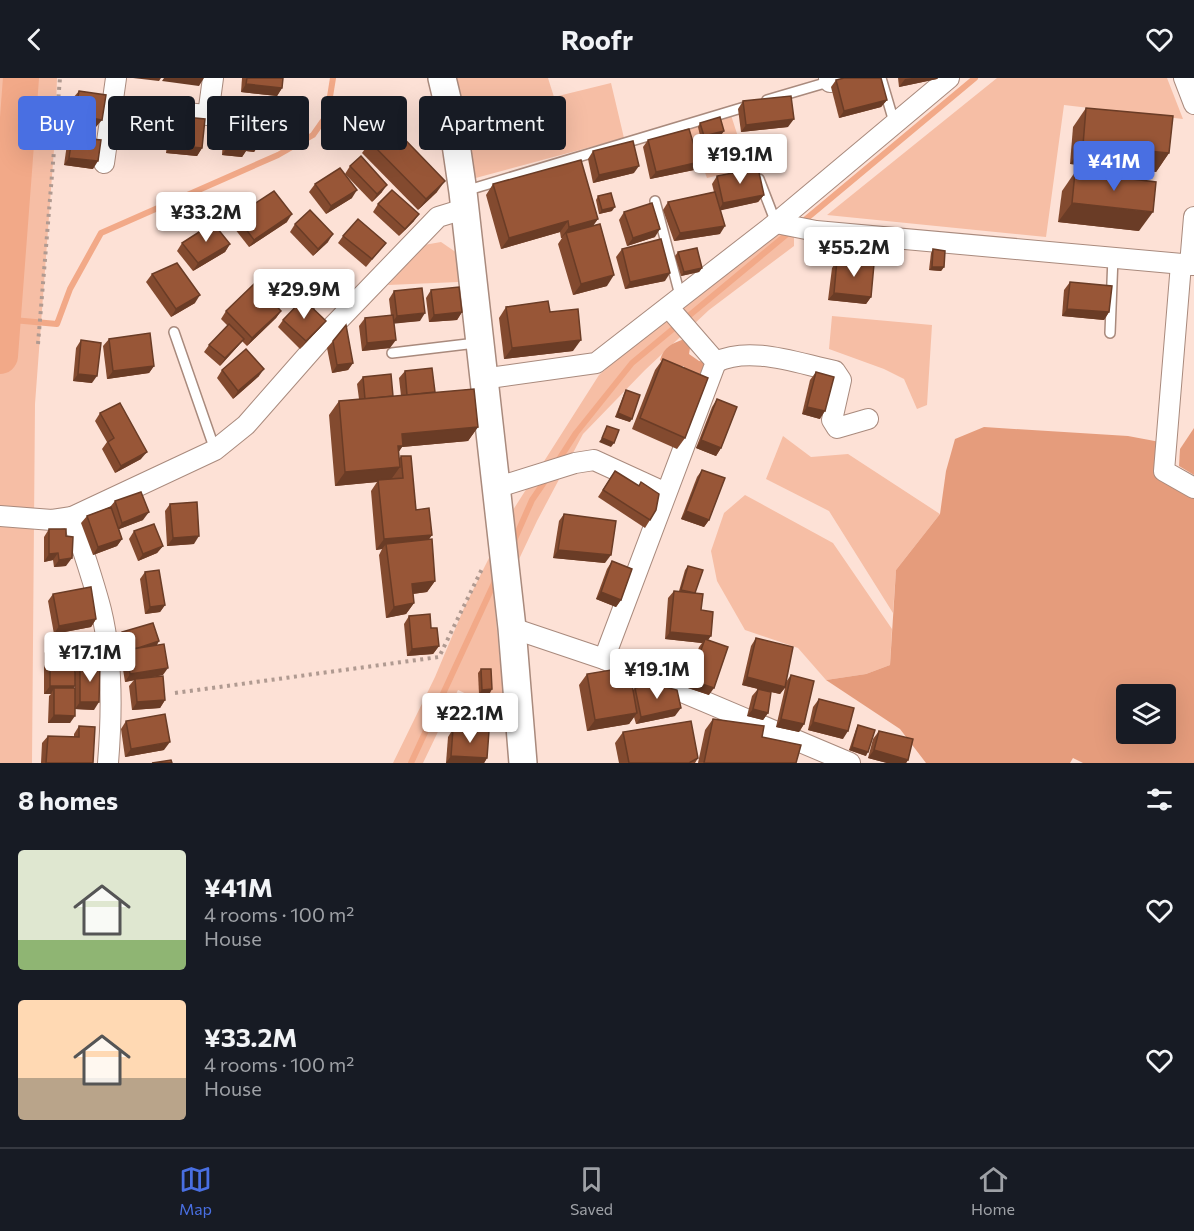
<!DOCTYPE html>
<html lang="en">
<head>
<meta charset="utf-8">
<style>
	:root { --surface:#171b24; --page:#20242c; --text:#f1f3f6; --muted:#9ea1a6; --line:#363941; --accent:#496fe2 }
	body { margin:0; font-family:Commissioner,sans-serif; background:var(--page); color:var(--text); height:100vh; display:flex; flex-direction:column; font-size:22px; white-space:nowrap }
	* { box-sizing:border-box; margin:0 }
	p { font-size:20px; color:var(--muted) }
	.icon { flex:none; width:33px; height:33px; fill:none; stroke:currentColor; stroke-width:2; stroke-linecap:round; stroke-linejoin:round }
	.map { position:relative; height:685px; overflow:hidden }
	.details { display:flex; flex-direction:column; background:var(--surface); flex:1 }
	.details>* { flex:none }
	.top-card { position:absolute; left:18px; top:18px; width:600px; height:54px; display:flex; gap:12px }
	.tools { position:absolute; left:1116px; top:606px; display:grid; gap:12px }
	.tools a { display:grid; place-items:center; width:60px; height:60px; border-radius:6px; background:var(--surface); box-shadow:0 6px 24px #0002; font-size:30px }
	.price { position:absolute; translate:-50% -51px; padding:0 14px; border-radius:6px; background:#fff; color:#222; font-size:20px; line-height:39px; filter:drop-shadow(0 2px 3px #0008) }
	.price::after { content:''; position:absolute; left:50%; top:36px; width:18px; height:14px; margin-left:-9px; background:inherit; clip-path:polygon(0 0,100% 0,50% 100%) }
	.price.selected { background:var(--accent); color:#fff }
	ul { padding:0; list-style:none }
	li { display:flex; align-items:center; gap:18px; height:150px; padding:0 18px }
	li span { display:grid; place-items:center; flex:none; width:168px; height:120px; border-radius:6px; color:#555 }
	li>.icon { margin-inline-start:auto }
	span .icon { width:72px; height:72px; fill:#fffc; stroke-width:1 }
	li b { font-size:26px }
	h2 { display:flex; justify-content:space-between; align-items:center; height:72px; padding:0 18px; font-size:26px }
	.tag { padding:0 21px; border-radius:6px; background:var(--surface); box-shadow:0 6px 24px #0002; font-size:21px; line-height:54px }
	.tag.selected { background:var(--accent); color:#fff }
	header { display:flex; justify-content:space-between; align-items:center; height:78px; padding:0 18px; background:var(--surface); font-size:27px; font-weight:700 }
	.menu { display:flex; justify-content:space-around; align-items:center; height:84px; border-top:2px solid var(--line); background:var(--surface); font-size:16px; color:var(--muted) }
	.menu a { display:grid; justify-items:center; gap:3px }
	.menu .selected { color:var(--accent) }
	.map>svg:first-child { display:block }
	.green { fill:#f6bea5 }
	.forest { fill:#e59c7c; fill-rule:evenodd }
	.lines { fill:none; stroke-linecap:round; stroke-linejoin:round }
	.stream { stroke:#f2a988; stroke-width:6 }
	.river { stroke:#f2a988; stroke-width:36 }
	.lane-casing { stroke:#a98a7d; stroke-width:12 }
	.street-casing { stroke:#a98a7d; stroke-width:22 }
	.secondary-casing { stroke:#a98a7d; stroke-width:30 }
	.path { stroke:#b09a91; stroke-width:4; stroke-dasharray:3 4.5; stroke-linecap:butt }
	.lane { stroke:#fff; stroke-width:9 }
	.street { stroke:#fff; stroke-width:20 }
	.secondary { stroke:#fff; stroke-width:27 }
	.wall { fill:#834a2f }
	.shaded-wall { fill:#6a3c26 }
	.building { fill:#985637; stroke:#6a3c26; stroke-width:1.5 }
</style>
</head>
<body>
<header><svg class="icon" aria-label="back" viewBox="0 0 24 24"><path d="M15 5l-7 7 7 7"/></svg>Roofr<svg class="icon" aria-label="heart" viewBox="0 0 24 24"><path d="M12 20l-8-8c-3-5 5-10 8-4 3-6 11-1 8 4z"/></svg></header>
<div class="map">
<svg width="1194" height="685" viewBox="0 0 1194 685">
	<rect width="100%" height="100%" fill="#fde1d6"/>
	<!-- green -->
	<g class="green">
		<polygon points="0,0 57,0 55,58 35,326 32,685 0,685"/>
		<polygon points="454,0 548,0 554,19 611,5 624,60 472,101"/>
		<polygon points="997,0 1167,0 1183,41 1064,27 1046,159 827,137"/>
		<polygon points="730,34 748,90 707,100 687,45"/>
		<polygon points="794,156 794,168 709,232 645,292 583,356 537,443 495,532 505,634 458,612 423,685 393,685 435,599 464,530 513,432 599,297 746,172 774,157"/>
		<polygon points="441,164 457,175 458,204 388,207 424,167"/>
		<polygon points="832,238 932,247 927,327 917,331 904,301 884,291 829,271"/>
		<polygon points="783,358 811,379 848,376 940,436 896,492 893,535 829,433 766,401"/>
		<polygon points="745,417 833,465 892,551 890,587 866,596 826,602 798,570 745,552 717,503 711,473 724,435"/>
	</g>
	<!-- forest -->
	<g class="forest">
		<path d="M685 261 691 264 689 276 699 283 706 284 702 308 683 295 684 288 670 291 660 282C664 269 672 265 685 261Z"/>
		<path d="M984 349 1128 358 1160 364 1157 401 1194 419V685H1083L1073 680 1070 685H926L900 651 826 602 866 596 890 587 896 492 940 436 946 393 955 361ZM1126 616H1166V656H1126Z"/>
		<polygon points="1194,350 1194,397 1179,388 1180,371"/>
	</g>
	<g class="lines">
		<!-- stream -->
		<g class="stream">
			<polyline points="800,146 975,0"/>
			<polyline points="2,241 57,246 70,211 101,155 278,77 313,57 327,37 333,0"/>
			<polyline points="556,386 576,355 632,285 792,152"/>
			<polyline points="513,465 532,422 547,400"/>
			<polyline points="411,685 496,501"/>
		</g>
		<!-- river -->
		<polyline class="river" points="0,278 21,0"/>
		<defs>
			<g id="lane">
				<polyline points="881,0 894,44"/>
				<polyline points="767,22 842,0"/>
				<polyline points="759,101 776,145"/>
				<polyline points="465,113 748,28"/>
				<polyline points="655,123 681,221"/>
				<polyline points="267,198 309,230"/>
				<polyline points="174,254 215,372"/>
				<polyline points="1110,255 1113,179"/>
				<polyline points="392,275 476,265"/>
			</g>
			<g id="street">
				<polyline points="829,0 830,4"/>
				<polyline points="1184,0 1194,26"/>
				<polyline points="113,29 208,37 213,0"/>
				<polyline points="104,85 116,0"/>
				<polyline points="776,145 816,153 1194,187"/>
				<polyline points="1181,186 1164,393 1194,410"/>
				<polyline points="1190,187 1194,139"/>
				<path d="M716 284C751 267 799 286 835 293L841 302 832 342 837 350 868 341"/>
				<polyline points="482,301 596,285 776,145 949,0"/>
				<polyline points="495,410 575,385 594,382 666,415"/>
				<polyline points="0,438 52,442 72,439 215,372 246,347 333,248 438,139 464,131"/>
				<path d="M72 439C82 470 93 501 101 532 113 581 112 636 108 685"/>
				<polyline points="512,550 604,581 850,685"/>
				<polyline points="604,581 716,284 669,230"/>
			</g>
			<polyline id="secondary" points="442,0 453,46 463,114 512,550 523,685"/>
		</defs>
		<!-- lane casing -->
		<use href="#lane" class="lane-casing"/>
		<!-- street casing -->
		<use href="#street" class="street-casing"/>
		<!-- secondary casing -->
		<use href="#secondary" class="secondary-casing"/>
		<!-- path -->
		<g class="path">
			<polyline points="38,266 60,0"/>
			<polyline points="175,615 439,579 482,491"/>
		</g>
		<!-- lane -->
		<use href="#lane" class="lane"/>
		<!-- street -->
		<use href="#street" class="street"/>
		<!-- secondary -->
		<use href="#secondary" class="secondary"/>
	</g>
	<!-- wall -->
	<g class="wall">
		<polygon points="242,0 283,0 282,10 277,18 241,14"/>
		<polygon points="898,0 938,0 937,1 899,9"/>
		<polygon points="836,2 887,22 881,29 839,40 831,9"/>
		<polygon points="79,13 96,49 69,45 73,20"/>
		<polygon points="743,23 788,49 741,54 738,31"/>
		<polygon points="1086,30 1169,75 1156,94 1070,86 1073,49"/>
		<polygon points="122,36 154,72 115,69 117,44"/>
		<polygon points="229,37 270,65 265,68 258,68 254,74 246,73 242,79 222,77 224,45"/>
		<polygon points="174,38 202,70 197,78 166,75 169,45"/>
		<polygon points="700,45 724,53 721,57 701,62 698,49"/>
		<polygon points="72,59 93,91 64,87 67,66"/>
		<polygon points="648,62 699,84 694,92 650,101 643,69"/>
		<polygon points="370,64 437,114 418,132 362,75"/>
		<polygon points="593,73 634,95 593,105 588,81"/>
		<polygon points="350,88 382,114 372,124 345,96"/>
		<polygon points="1075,94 1139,153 1058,144 1062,113"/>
		<polygon points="717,98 764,117 758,124 720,132 720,156 674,163 663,132 668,124 714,114 712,106"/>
		<polygon points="315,106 352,120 326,136 309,114"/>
		<polygon points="493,106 598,141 593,147 607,208 573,217 558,166 562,160 561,160 560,154 501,171 486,117"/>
		<polygon points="598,118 612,133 599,136 596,122"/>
		<polygon points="378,126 414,143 399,158 373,134"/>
		<polygon points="624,134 655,159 627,168 619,142"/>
		<polygon points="236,138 287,144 249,169 231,146"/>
		<polygon points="295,146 328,164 313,178 290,154"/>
		<polygon points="343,158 386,165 366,189 338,165"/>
		<polygon points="842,158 869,179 865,185 871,219 866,226 828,222 832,190 836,184 837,165"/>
		<polygon points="182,165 230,166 225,174 193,193 177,173"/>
		<polygon points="622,171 665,203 625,211 616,179"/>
		<polygon points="933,171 944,189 941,193 929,192 931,175"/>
		<polygon points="678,174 702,190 699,194 681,198 675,178"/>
		<polygon points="152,196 195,225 171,239 146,204"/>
		<polygon points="1070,204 1109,234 1104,242 1062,238 1064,212"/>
		<polygon points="431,212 462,234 457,242 429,244 426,220"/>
		<polygon points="394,213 420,243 394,245 390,270 362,273 359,248 365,240 391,238 389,221"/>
		<polygon points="506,229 573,273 504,281 499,240"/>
		<polygon points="226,233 281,233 276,240 247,268 242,263 238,268 220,288 204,274 209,267 228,248 221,241"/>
		<polygon points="283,242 326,243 320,250 300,271 278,249"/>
		<polygon points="109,261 154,288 149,295 107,301 103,268"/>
		<polygon points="81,262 92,305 73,303 76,270"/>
		<polygon points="333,263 353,285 348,292 332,295 327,270"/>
		<polygon points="663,281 685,360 677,371 632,351 655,292"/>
		<polygon points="222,292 259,298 233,321 217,300"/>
		<polygon points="405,293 435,314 478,349 468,363 402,369 398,375 399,381 401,378 416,432 432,457 429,461 435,503 427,514 413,516 414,525 406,536 386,540 379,477 382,471 376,472 371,413 377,404 335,408 329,337 339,323 359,321 357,306 363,299 393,318 401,318 399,300"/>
		<polygon points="816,294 820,341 802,336 810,302"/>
		<polygon points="626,312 630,344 615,339 624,316"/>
		<polygon points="717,321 721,370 716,378 696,370 712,329"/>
		<polygon points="100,335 141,381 115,395 102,371 107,364 95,343"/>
		<polygon points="702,392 709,442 704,449 681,441 697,399"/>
		<polygon points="615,393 650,442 645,450 598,419"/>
		<polygon points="115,423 143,442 119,451 122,461 117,468 93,477 81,445 87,438 110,429"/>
		<polygon points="170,426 194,466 167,468 165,433"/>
		<polygon points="564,436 605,485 553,480 559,443"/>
		<polygon points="49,451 66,488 54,489 53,482 44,484 44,459"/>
		<polygon points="134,453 163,468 157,475 138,483 129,461"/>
		<polygon points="612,483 621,522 616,529 596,521 607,491"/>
		<polygon points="688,488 701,532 708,562 709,617 685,609 699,569 702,565 665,561 668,520 674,513 679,513 685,492"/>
		<polygon points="145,494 165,527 160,534 145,536 140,501"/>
		<polygon points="53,516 96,541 91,549 54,556 48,523"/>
		<polygon points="409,538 431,550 439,568 433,576 407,578 404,546"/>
		<polygon points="122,554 157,567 163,597 148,600 165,622 160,630 132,632 129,608 134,602 125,604 121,579 124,574 119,558"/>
		<polygon points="756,560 786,604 791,597 804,646 799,654 776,649 785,610 780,616 771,614 768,635 763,642 747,638 752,618 758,611 742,607 751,568"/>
		<polygon points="50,568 73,610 75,610 75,594 80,586 94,632 75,631 70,645 48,645 49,618 51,616 44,616 44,575"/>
		<polygon points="481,591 490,615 479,616 478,595"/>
		<polygon points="587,596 633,612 635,610 675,638 636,646 634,639 629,646 587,653 579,607"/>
		<polygon points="819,621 843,661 808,652 813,629"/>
		<polygon points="462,631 479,650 459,649 459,634"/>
		<polygon points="713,641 762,659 796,685 698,685 705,652"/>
		<polygon points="126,643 164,672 125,679 121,651"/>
		<polygon points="858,647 866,678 849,672 856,651"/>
		<polygon points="79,648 93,685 41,685 42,665 48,658 74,659 74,656"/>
		<polygon points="453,651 487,680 484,685 446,685 448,659"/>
		<polygon points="879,653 908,682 906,685 887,685 868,680 873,661"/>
		<polygon points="623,654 698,680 695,685 619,685 615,665"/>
	</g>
	<!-- shaded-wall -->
	<g class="shaded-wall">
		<polygon points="133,0 161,0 159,3"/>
		<polygon points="164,0 204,0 199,8 162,3"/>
		<polygon points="912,0 938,0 937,1 899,9 905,1"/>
		<polygon points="246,6 282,10 277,18 241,14"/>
		<polygon points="887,22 881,29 839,40 844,33"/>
		<polygon points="75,37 102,42 96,49 69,45"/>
		<polygon points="794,41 788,49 741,54 746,47"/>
		<polygon points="724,53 721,57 701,62 704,58"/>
		<polygon points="275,58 270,65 265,68 258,68 254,74 246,73 242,79 222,77 227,70 247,65 260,60"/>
		<polygon points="120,62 159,64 154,72 115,69"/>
		<polygon points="171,67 202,70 197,78 166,75"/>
		<polygon points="1083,67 1169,75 1156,94 1070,86"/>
		<polygon points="69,80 98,83 93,91 64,87"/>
		<polygon points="699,84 694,92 650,101 656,94"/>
		<polygon points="639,88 634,95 593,105 599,97"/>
		<polygon points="445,103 437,114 418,132 426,121"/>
		<polygon points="387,107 382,114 372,124 377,116"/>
		<polygon points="357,112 352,120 326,136 331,128"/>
		<polygon points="764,117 758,124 718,133 723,125"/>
		<polygon points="1072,125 1153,134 1139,153 1058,144"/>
		<polygon points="615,129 612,133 599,136 602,132"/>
		<polygon points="292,136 287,144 249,169 254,162"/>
		<polygon points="419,136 414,143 399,158 405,151"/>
		<polygon points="598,141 590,152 566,155 561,160 569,149"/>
		<polygon points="568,143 560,154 501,171 509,160"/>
		<polygon points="725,148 720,156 674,163 680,155"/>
		<polygon points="660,151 655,159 627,168 633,160"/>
		<polygon points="333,156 328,164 313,178 318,171"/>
		<polygon points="230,166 225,174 193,193 198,185"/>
		<polygon points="840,176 869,179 864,186 837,182 835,184"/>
		<polygon points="932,189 944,189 941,193 929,192"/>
		<polygon points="702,190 699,194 681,198 684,194"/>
		<polygon points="670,195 665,203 625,211 630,204"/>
		<polygon points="614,197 607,208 573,217 581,206"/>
		<polygon points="834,215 871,219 866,226 828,222"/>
		<polygon points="200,217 195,225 171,239 176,231"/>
		<polygon points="1067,231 1109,234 1104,242 1062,238"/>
		<polygon points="281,233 276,240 247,268 252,260"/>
		<polygon points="462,234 457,242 429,244 434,237"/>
		<polygon points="425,235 420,243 391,246 397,238"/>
		<polygon points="326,243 320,250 300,271 306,263"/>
		<polygon points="244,261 238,268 220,288 225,280"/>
		<polygon points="396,262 390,270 362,273 367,265"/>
		<polygon points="581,262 573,273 504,281 512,270"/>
		<polygon points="353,285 348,292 332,295 337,287"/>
		<polygon points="154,288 149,295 107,301 113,293"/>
		<polygon points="264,291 259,298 233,321 238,313"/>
		<polygon points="78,296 97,298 92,305 73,303"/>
		<polygon points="807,329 825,333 820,341 802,336"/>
		<polygon points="618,335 632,341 630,344 615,339"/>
		<polygon points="478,349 468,363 402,369 393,382 402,356"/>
		<polygon points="602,360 614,365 611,369 599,364"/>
		<polygon points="701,362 721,370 716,378 696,370"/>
		<polygon points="147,374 141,381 115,395 121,388"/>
		<polygon points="400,389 390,403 378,402 377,404 335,408 345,394"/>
		<polygon points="686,433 709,442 704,449 681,441"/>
		<polygon points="149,434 143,442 117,452 122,445"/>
		<polygon points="432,457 424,468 386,466 382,471 376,472 384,461"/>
		<polygon points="199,458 194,466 167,468 173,460"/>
		<polygon points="122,461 117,468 93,477 98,469"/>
		<polygon points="163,468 157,475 138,483 143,476"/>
		<polygon points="558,472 611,477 605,485 553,480"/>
		<polygon points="58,475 53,482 44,484 49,476"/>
		<polygon points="72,480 66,488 54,489 59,482"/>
		<polygon points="435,503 427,514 404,517 412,506"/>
		<polygon points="601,514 621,522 616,529 596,521"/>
		<polygon points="414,525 406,536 386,540 394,529"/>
		<polygon points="165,527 160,534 145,536 150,529"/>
		<polygon points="96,541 91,549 54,556 59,548"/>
		<polygon points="670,554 711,558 706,565 705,561 702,565 665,561"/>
		<polygon points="159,563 157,567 128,573"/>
		<polygon points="439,568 433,576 407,578 412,571"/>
		<polygon points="168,590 163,597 125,604 130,596"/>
		<polygon points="747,599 785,609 780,616 742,607"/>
		<polygon points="690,602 714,610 709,617 685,609"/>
		<polygon points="50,608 75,608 70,616 54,610 51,616 44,616"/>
		<polygon points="492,611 490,615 479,616 482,612"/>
		<polygon points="165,622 160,630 132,632 137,624"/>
		<polygon points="80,624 99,624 94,632 75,631"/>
		<polygon points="681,630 675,638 636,646 641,639"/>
		<polygon points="753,631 768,635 763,642 747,638"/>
		<polygon points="637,635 629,646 587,653 595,642"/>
		<polygon points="54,637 75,638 70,645 48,645"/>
		<polygon points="781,641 804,646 799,654 776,649"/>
		<polygon points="813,644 848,653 843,661 808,652"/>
		<polygon points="461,645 482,646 479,650 459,649"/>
		<polygon points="170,664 164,672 125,679 131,671"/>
		<polygon points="852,669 868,674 866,678 849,672"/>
		<polygon points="874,672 908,682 906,685 887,685 868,680"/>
		<polygon points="451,678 487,680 484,685 446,685"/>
	</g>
	<!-- building -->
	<g class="building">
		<polygon points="247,0 283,0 282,10 246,6"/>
		<polygon points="844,0 881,0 887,22 844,33 836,2"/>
		<polygon points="79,13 106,17 102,42 75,37"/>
		<polygon points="791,18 794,41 746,47 743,23"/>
		<polygon points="1086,30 1173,38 1169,75 1083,67"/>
		<polygon points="122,36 161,39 159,64 120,62"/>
		<polygon points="229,37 276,40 275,58 270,61 260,60 259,66 247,65 247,71 227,70"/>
		<polygon points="174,38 205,41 202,70 171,67"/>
		<polygon points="720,39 724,53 704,58 700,45"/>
		<polygon points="389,45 445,103 426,121 370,64"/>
		<polygon points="689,51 699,84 656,94 648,62"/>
		<polygon points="72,59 101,62 98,83 69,80"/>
		<polygon points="633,63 639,88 599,97 593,73"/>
		<polygon points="361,78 387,107 377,116 350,88"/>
		<polygon points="581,82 598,141 569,149 568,143 509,160 493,106"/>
		<polygon points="340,90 357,112 331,128 315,106"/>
		<polygon points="758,90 764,117 723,125 717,98"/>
		<polygon points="1075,94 1156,104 1153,134 1072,125"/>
		<polygon points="392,112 419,136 405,151 378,126"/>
		<polygon points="274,113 292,136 254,162 236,138"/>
		<polygon points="715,114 725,148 680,155 668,124"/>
		<polygon points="611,115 615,129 602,132 598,118"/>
		<polygon points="652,125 660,151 633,160 624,134"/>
		<polygon points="310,132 333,156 318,171 295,146"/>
		<polygon points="358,141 386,165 372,181 343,158"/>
		<polygon points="213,145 230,166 198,185 182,165"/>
		<polygon points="600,146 614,197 581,206 566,155"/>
		<polygon points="842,158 870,160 869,179 840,176"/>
		<polygon points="661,161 670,195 630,204 622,171"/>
		<polygon points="697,170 702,190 684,194 678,174"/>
		<polygon points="933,171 945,173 944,189 932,189"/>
		<polygon points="837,182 874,186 871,219 834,215"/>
		<polygon points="177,185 200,217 176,231 152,196"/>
		<polygon points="1070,204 1112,208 1109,234 1067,231"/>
		<polygon points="255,205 281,233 252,260 226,233"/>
		<polygon points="459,209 462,234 434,237 431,212"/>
		<polygon points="422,210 425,235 397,238 394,213"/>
		<polygon points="303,221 326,243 306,263 283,242"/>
		<polygon points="548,223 550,234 578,231 581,262 512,270 506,229"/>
		<polygon points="393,237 396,262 367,265 365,240"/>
		<polygon points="229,246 244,261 225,280 209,267"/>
		<polygon points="346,247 353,285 337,287 333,263"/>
		<polygon points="150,255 154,288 113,293 109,261"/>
		<polygon points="81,262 101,265 97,298 78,296"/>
		<polygon points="246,271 264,291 238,313 222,292"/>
		<polygon points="663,281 708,300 685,360 640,340"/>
		<polygon points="432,290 435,314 407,317 405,293"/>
		<polygon points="816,294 834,299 825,333 807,329"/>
		<polygon points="391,296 393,318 365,321 363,299"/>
		<polygon points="474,311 478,349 402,356 403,368 398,368 400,389 345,394 339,323"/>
		<polygon points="626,312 640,317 632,341 618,335"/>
		<polygon points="717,321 737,329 721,370 701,362"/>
		<polygon points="120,325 147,374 121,388 108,364 114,360 100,335"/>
		<polygon points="607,348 619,352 614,365 602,360"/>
		<polygon points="401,378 411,378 416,432 429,430 432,457 384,461 378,402 403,400"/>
		<polygon points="702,392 725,400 709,442 686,433"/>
		<polygon points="615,393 639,408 641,404 659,416 656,432 650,442 603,412"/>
		<polygon points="141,414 149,434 122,445 115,423"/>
		<polygon points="197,424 199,458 173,460 170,426"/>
		<polygon points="111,429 122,461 98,469 87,438"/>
		<polygon points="564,436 616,443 611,477 558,472"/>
		<polygon points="154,446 163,468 143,476 134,453"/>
		<polygon points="49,451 66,451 66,458 73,459 72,480 59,482 58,475 49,476"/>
		<polygon points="432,461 435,503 412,506 414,525 394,529 386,466"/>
		<polygon points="612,483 632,491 621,522 601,514"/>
		<polygon points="688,488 703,492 695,515 681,512"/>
		<polygon points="159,492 165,527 150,529 145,494"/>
		<polygon points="91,509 96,541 59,548 53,516"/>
		<polygon points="674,513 703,516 701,532 713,534 711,558 670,554"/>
		<polygon points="430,536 431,550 437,550 439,568 412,571 409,538"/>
		<polygon points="153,545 159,563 138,570 127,572 122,554"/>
		<polygon points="756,560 793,569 785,609 747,599"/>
		<polygon points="705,561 728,569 714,610 690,602"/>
		<polygon points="164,566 168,590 130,596 126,572"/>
		<rect x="50" y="568" width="25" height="40"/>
		<polygon points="80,586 100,586 99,624 80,624"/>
		<polygon points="629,589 637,635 595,642 587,596"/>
		<polygon points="481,591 491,591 492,611 482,612"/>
		<polygon points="791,597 814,603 804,646 781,641"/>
		<polygon points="163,598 165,622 137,624 135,601"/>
		<polygon points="653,606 677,612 681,630 641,639 635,610"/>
		<polygon points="54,610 75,610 75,638 54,637"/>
		<polygon points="758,611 771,614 768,635 753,631"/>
		<polygon points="819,621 854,630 848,653 813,644"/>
		<polygon points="462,631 483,631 482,646 461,645"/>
		<polygon points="165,636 170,664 131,671 126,643"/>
		<polygon points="713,641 764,648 762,659 801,667 796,685 704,685"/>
		<polygon points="691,643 698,680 689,685 629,685 623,654"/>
		<polygon points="858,647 875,652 868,674 852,669"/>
		<polygon points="79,648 95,649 93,685 46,685 48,658 79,659"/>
		<polygon points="453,651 489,653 487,680 451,678"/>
		<polygon points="879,653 913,661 908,682 874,672"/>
		<polygon points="171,682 172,685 152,685"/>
	</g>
</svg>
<div class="tools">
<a><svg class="icon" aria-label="layers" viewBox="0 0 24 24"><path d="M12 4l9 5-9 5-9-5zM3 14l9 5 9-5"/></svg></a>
</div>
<b class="price" style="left:740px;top:107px">¥19.1M</b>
<b class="price selected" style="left:1114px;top:114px">¥41M</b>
<b class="price" style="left:206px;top:165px">¥33.2M</b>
<b class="price" style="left:854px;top:200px">¥55.2M</b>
<b class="price" style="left:304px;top:242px">¥29.9M</b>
<b class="price" style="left:90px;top:605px">¥17.1M</b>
<b class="price" style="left:657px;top:622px">¥19.1M</b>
<b class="price" style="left:470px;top:666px">¥22.1M</b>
<div class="top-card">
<a class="tag selected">Buy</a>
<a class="tag">Rent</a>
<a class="tag">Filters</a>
<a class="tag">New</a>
<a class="tag">Apartment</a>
</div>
</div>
<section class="details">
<h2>8 homes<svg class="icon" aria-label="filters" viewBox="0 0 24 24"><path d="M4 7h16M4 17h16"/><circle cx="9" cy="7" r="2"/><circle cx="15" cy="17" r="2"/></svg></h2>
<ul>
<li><span style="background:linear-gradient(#dfe7d0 75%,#8fb573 0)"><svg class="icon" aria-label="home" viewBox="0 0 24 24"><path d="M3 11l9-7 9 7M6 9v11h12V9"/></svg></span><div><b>¥41M</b><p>4 rooms · 100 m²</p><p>House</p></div><svg class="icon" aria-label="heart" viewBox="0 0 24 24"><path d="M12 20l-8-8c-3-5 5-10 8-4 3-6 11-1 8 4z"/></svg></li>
<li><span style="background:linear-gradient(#ffd9b3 65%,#b9a48a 0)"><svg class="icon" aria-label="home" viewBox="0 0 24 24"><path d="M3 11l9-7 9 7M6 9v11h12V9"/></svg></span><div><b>¥33.2M</b><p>4 rooms · 100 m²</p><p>House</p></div><svg class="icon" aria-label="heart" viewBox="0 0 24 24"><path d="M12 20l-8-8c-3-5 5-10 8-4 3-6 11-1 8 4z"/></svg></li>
</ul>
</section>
<nav class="menu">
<a class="selected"><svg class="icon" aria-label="map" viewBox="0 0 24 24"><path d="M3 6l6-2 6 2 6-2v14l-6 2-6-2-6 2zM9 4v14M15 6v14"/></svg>Map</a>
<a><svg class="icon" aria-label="saved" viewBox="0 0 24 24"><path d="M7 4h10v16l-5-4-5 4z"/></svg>Saved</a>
<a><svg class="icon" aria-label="home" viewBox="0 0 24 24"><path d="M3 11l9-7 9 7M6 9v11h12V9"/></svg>Home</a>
</nav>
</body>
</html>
